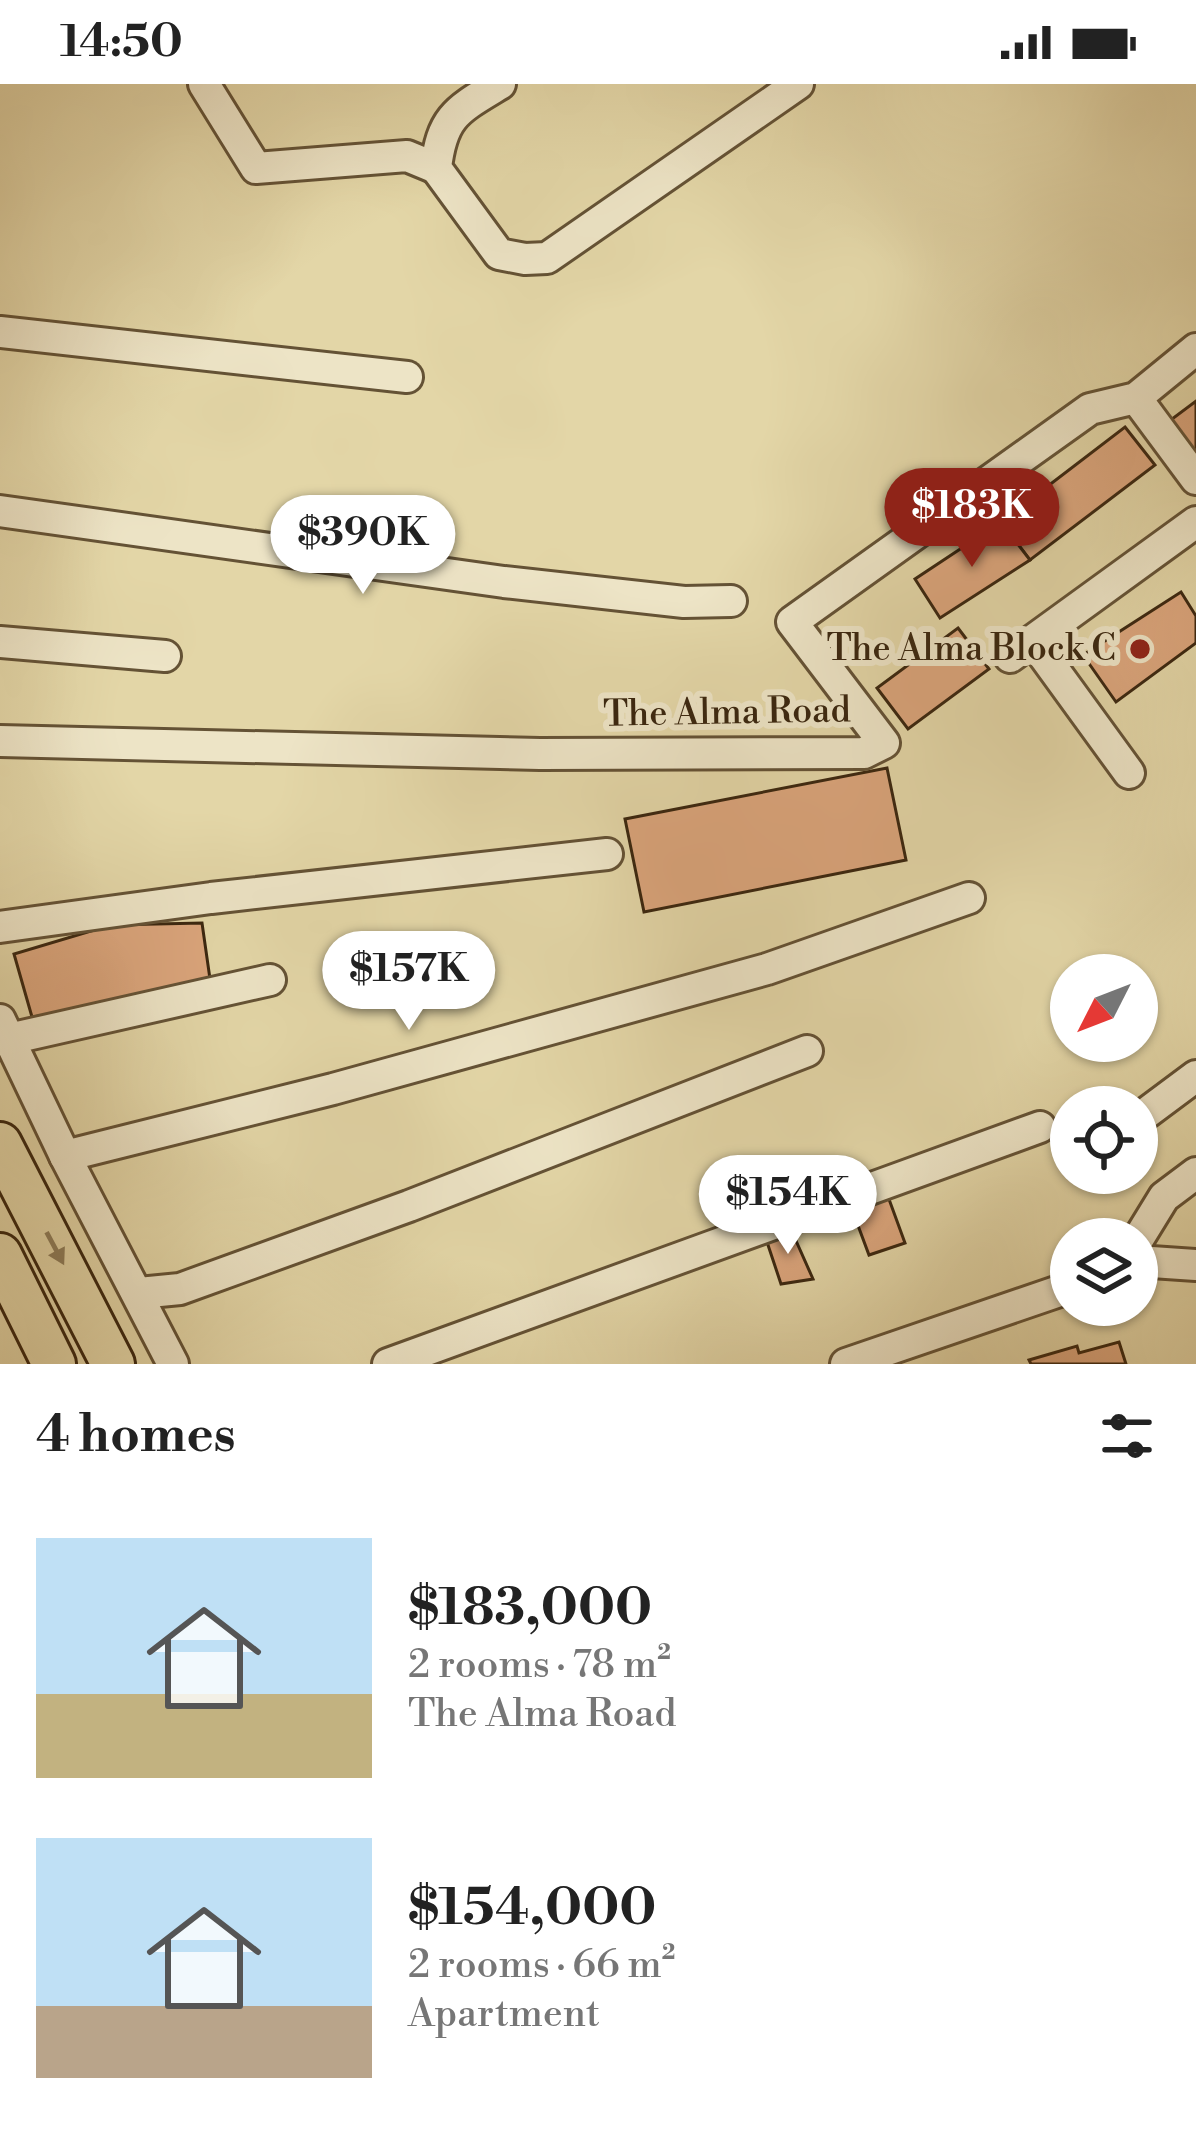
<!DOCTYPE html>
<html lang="en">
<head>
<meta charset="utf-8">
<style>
	:root { --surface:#fff; --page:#f2f2f2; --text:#222; --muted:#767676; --accent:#8f2418 }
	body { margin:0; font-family:"Libre Bodoni",serif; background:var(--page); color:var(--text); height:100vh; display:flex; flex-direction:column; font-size:45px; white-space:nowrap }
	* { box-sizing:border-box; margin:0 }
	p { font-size:39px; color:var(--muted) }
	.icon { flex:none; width:66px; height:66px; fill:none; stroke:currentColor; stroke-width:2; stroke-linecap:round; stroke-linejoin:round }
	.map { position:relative; height:1280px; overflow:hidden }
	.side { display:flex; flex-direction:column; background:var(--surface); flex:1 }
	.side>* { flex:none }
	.needle { width:78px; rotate:228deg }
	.tools { position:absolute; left:1050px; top:870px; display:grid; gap:24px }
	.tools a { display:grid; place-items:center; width:108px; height:108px; border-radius:50%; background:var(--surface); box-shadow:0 3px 9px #0004; font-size:60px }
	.price { position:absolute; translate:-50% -102px; padding:0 27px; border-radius:42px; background:#fff; color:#222; font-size:39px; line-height:78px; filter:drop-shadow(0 3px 6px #0008) }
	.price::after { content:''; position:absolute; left:50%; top:72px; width:36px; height:27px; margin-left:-18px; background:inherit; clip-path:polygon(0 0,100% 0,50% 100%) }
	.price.selected { background:var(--accent); color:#fff }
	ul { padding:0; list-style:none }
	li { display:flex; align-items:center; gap:36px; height:300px; padding:0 36px }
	li span { display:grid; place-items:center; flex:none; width:336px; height:240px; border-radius:0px; color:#555 }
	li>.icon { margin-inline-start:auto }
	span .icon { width:144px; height:144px; fill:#fffc; stroke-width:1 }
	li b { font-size:51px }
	h2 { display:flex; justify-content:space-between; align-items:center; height:144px; padding:0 36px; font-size:51px }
	.status { display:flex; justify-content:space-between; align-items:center; height:84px; padding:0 60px; background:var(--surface); direction:ltr }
	.status svg { height:33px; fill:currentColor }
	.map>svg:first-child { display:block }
	.building { fill:#dba57c; stroke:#3a260f; stroke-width:3 }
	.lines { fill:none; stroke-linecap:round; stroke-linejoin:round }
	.minor-casing { stroke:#645235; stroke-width:36 }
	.highway-casing { stroke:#3a260f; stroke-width:48 }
	.minor { stroke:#ede4c6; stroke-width:30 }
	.highway { stroke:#e3d6a7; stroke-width:42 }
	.oneway { fill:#8e7e5b }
	.poi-dot { fill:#8f2418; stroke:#ede4c6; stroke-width:4.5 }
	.labels { text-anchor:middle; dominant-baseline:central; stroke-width:12; stroke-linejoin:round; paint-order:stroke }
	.poi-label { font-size:36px; fill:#3a260f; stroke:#ede4c6; text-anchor:end }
	.street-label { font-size:36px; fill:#3a260f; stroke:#ede4c6 }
</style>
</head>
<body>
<div class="status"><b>14:50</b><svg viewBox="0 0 49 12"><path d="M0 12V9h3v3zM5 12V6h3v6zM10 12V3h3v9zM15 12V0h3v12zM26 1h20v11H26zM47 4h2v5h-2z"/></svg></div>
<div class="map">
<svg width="1196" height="1280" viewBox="0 0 1196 1280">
	<rect width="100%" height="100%" fill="#e3d6a7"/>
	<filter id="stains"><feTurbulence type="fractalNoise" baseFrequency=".00167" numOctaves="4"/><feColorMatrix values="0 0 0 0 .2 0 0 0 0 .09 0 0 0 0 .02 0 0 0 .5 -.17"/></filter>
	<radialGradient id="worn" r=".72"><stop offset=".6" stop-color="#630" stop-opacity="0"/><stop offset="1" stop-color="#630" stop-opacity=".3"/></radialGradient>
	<!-- building -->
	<g class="building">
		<polygon points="1196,317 1196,376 1168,338"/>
		<polygon points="1125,343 1155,381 1030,476 1001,438"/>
		<polygon points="1001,438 1030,476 940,534 915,495"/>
		<polygon points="1181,508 1196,532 1196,559 1116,618 1083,571"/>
		<polygon points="958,544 989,585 908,645 877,604"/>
		<polygon points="887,684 906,776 644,828 625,735"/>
		<polygon points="202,839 212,909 32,933 14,870 111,841"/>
		<polygon points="886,1107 905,1159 869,1171 850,1120"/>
		<polygon points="789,1141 813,1195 781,1200 765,1152"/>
		<polygon points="1119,1258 1126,1280 1031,1280 1029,1276 1077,1262 1079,1269"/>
	</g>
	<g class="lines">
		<defs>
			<g id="minor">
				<polyline points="204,0 256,84 407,72 436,84"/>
				<path d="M500 0C457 26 442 32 436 84L499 170 525 175 547 174 798 0"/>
				<polyline points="0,248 407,293"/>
				<polyline points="1136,314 1196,395"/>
				<polyline points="0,427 504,498 684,518 731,517"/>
				<polyline points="1033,557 1129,689"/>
				<polyline points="0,558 165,572"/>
				<polyline points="1010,573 1196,438"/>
				<polyline points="0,657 540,670 864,669 884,659 792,538 1090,325 1136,314 1196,265"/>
				<polyline points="0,843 211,814 607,770"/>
				<polyline points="0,936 65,1072 173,1280"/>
				<polyline points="9,955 270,896"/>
				<polyline points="1137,1036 1196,992"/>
				<polyline points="65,1072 333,1005 767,885 969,814"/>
				<polyline points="1137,1157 1164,1113 1196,1089"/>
				<polyline points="1137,1177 1196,1181"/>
				<polyline points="139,1209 180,1205 409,1122 807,967"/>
				<polyline points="388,1280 1040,1043"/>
				<polyline points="846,1280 1071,1203"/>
			</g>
			<g id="highway">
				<polyline points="0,1060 113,1280"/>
				<polyline points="0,1171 54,1280"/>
			</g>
		</defs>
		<!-- minor casing -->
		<use href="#minor" class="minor-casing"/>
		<!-- highway casing -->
		<use href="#highway" class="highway-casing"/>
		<!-- minor -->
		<use href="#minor" class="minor"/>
		<!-- highway -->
		<use href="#highway" class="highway"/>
	</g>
	<!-- one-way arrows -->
	<defs><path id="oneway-solid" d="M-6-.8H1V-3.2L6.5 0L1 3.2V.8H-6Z" transform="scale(3)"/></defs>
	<use class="oneway" href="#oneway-solid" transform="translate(55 1164) rotate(62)"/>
	<!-- markers -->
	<circle class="poi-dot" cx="1140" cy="565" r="12"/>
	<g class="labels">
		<!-- poi labels -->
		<g class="poi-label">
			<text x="1116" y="565">The Alma Block C</text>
		</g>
		<!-- street labels -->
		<g class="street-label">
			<text transform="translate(727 629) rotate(-1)">The Alma Road</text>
		</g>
	</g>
	<rect width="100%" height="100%" filter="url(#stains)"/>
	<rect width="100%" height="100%" fill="url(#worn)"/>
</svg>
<div class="tools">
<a><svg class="needle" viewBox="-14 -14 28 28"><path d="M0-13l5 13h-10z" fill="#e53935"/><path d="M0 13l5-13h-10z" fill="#767676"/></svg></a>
<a><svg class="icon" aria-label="locate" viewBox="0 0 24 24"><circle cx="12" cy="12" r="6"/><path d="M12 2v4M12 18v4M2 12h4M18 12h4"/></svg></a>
<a><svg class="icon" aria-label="layers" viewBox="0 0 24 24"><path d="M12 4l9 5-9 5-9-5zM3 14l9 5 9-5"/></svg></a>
</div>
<b class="price selected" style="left:972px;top:486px">$183K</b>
<b class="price" style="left:363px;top:513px">$390K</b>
<b class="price" style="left:409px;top:949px">$157K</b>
<b class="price" style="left:788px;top:1173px">$154K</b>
</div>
<section class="side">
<h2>4 homes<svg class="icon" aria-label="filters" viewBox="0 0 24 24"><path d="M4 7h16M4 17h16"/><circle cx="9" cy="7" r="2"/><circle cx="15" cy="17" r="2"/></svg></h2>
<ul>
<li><span style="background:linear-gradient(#bfe0f5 65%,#c2b280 0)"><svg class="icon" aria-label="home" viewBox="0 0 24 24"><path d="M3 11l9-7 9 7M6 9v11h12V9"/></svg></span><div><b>$183,000</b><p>2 rooms · 78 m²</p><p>The Alma Road</p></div></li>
<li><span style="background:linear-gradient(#bfe0f5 70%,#b9a48a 0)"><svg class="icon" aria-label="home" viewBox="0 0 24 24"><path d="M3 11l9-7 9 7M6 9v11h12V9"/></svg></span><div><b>$154,000</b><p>2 rooms · 66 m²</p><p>Apartment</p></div></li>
</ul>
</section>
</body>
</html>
